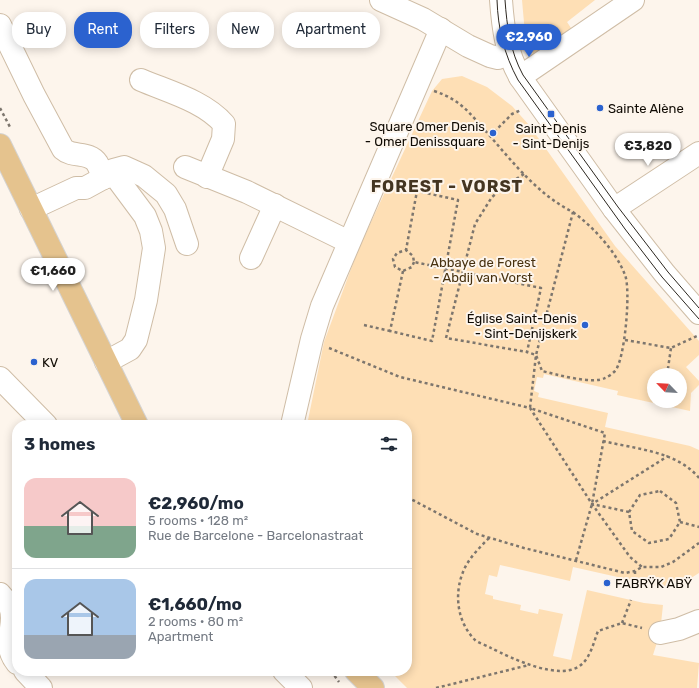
<!DOCTYPE html>
<html lang="en">
<head>
<meta charset="utf-8">
<style>
	:root { --surface:#fff; --page:#f6f6f7; --text:#1f2937; --muted:#747a83; --line:#e0e1e3; --accent:#2b62cf }
	body { margin:0; font-family:Rubik,sans-serif; background:var(--page); color:var(--text); height:100vh; display:flex; flex-direction:column; font-size:15px; white-space:nowrap }
	* { box-sizing:border-box; margin:0 }
	p { font-size:13px; color:var(--muted) }
	.icon { flex:none; width:22px; height:22px; fill:none; stroke:currentColor; stroke-width:2; stroke-linecap:round; stroke-linejoin:round }
	.map { position:relative; flex:1; overflow:hidden }
	.sheet { position:absolute; left:12px; top:420px; width:400px; height:256px; display:flex; flex-direction:column; background:var(--surface); border-radius:16px; box-shadow:0 2px 10px #0003 }
	.sheet>* { flex:none }
	.hud { position:absolute; left:12px; top:12px; width:400px; height:36px; display:flex; gap:8px }
	.needle { width:26px; rotate:295deg }
	.fabs { position:absolute; left:647px; top:368px; display:grid; gap:8px }
	.fabs a { display:grid; place-items:center; width:40px; height:40px; border-radius:50%; background:var(--surface); box-shadow:0 2px 10px #0003; font-size:20px }
	.price { position:absolute; translate:-50% -34px; padding:0 9px; border-radius:14px; background:#fff; color:#222; font-size:13px; line-height:26px; filter:drop-shadow(0 1px 2px #0008) }
	.price::after { content:''; position:absolute; left:50%; top:24px; width:12px; height:9px; margin-left:-6px; background:inherit; clip-path:polygon(0 0,100% 0,50% 100%) }
	.price.selected { background:var(--accent); color:#fff }
	ul { padding:0; list-style:none }
	li { display:flex; align-items:center; gap:12px; height:100px; padding:0 12px }
	li+li { border-top:1px solid var(--line) }
	li span { display:grid; place-items:center; flex:none; width:112px; height:80px; border-radius:12px; color:#555 }
	li>.icon { margin-inline-start:auto }
	span .icon { width:48px; height:48px; fill:#fffc; stroke-width:1 }
	li b { font-size:17px }
	h2 { display:flex; justify-content:space-between; align-items:center; height:48px; padding:0 12px; font-size:17px }
	.chip { padding:0 14px; border-radius:16px; background:var(--surface); box-shadow:0 2px 10px #0003; font-size:14px; line-height:36px }
	.chip.selected { background:var(--accent); color:#fff }
	.map>svg:first-child { display:block }
	.green { fill:#fedfb5; fill-rule:evenodd }
	.lines { fill:none; stroke-linecap:round; stroke-linejoin:round }
	.minor-casing { stroke:#cfbda6; stroke-width:24 }
	.major-casing { stroke:#d4d3d2; stroke-width:24 }
	.path { stroke:#7d766e; stroke-width:2.5; stroke-dasharray:3 3; stroke-linecap:butt }
	.minor { stroke:#fff; stroke-width:22 }
	.major { stroke:#e5c38e; stroke-width:22 }
	.tram { stroke:#2c2720; stroke-width:1 }
	.poi-dot { fill:#2b62cf; stroke:#fdf5ec; stroke-width:1.5 }
	.labels { text-anchor:middle; dominant-baseline:central; stroke-width:4; stroke-linejoin:round; paint-order:stroke }
	.poi-label { font-size:13px; fill:#100b04; stroke:#fdf5ec; text-anchor:start }
	.park-label { font-size:13px; fill:#47310f; stroke:#fdf5ec }
	.district-label { font-size:17px; font-weight:bold; letter-spacing:1px; fill:#443521; stroke:#fdf5ec }
</style>
</head>
<body>
<div class="map">
<svg width="699" height="688" viewBox="0 0 699 688">
	<rect width="100%" height="100%" fill="#fdf5ec"/>
	<!-- green -->
	<g class="green">
		<polygon points="522,0 595,0 567,22 575,34 537,58 526,45"/>
		<path d="M462 76 487 87 512 106 529 125 615 246 699 341V355L686 367 699 381V385L691 393 690 411 617 395 618 391 544 374 543 378 537 377 534 391 539 393 538 397 608 413 605 427 690 446 699 450V573L683 583 662 587 573 567 570 581 500 565 497 577 489 575 485 594 493 596V599L521 605 520 610 538 614 539 609 563 614 553 656 571 660 587 590 644 603 663 605 660 633 653 655 699 663 697 688H407L390 671H407V425H307L324 342 358 250 432 91 442 79ZM654 375H680V401H654Z"/>
	</g>
	<g class="lines">
		<defs>
			<g id="minor">
				<polyline points="381,0 423,19 468,46 490,56 498,58 509,53"/>
				<path d="M501 0C503 28 506 52 520 77L614 209 665 274 699 313"/>
				<path d="M0 25 34 95 63 149C73 158 89 151 97 163 100 168 101 173 104 178"/>
				<polyline points="520,77 633,0"/>
				<path d="M141 80C169 92 204 101 224 124L223 139 207 177"/>
				<polyline points="185,167 247,192 349,242"/>
				<polyline points="31,209 76,188 85,188 107,176 113,170 124,167 144,176 166,194 175,209 187,244"/>
				<polyline points="614,209 699,153"/>
				<polyline points="251,258 275,205"/>
				<polyline points="106,362 130,349 136,340 146,300 154,248 151,231 145,216 116,177 107,176"/>
				<polyline points="0,378 46,425"/>
				<polyline points="292,425 312,339 322,306 441,29"/>
				<path d="M0 594C3 598 8 602 10 607 18 625 0 642 17 663"/>
				<polyline points="660,633 679,629 699,621"/>
				<polyline points="25,671 41,688"/>
				<polyline points="284,671 301,688"/>
			</g>
			<g id="major">
				<polyline points="0,145 137,425"/>
				<polyline points="356,671 373,688"/>
			</g>
		</defs>
		<!-- minor casing -->
		<use href="#minor" class="minor-casing"/>
		<!-- major casing -->
		<use href="#major" class="major-casing"/>
		<!-- path -->
		<g class="path">
			<path d="M434 91C462 100 471 115 490 136 514 164 540 196 573 212L536 355 530 408 605 433 592 504 576 560"/>
			<polyline points="0,108 11,129"/>
			<polyline points="490,136 512,114 521,110"/>
			<polyline points="524,174 505,186 492,197 475,224 446,338 527,352"/>
			<path d="M414 262 412 267 403 271 395 267 393 259 397 253 406 250 413 256 414 262 541 288 527 352 536 355 542 371C555 374 593 385 605 378 608 377 612 374 615 371 625 360 631 289 625 275 616 251 593 227 573 212"/>
			<polyline points="403,271 390,331 432,341 458,200 417,191 406,250"/>
			<polyline points="364,325 390,331"/>
			<polyline points="625,340 671,348 697,336"/>
			<polyline points="329,348 400,377 530,408 592,504 630,557 642,567"/>
			<polyline points="667,375 671,348"/>
			<path d="M603 441C635 449 677 451 699 478"/>
			<polygon points="660,491 676,503 680,522 669,539 649,543 632,531 629,512 640,495"/>
			<polyline points="407,497 477,534 524,548 625,573 635,571 642,567 661,567 673,562 699,543"/>
			<polyline points="629,512 592,504 668,456"/>
			<polyline points="680,522 699,527"/>
			<path d="M489 538C479 548 468 559 463 572 454 594 457 622 475 640 478 643 486 645 491 648 511 658 562 683 582 664 591 656 594 641 598 631L622 623 642 628"/>
			<polyline points="635,571 635,581"/>
			<polyline points="622,623 631,600"/>
			<polyline points="331,671 339,682"/>
			<polyline points="436,688 529,665"/>
		</g>
		<!-- minor -->
		<use href="#minor" class="minor"/>
		<!-- major -->
		<use href="#major" class="major"/>
		<!-- tram -->
		<g class="tram">
			<path d="M497 0C498 29 504 54 518 80L625 229 662 277 699 319"/>
			<path d="M505 0C507 27 510 51 523 75L618 207 668 272 699 308"/>
		</g>
	</g>
	<!-- markers -->
	<g class="poi-dot">
		<circle cx="600" cy="108" r="4"/>
		<rect x="547" y="110" width="8" height="8" rx="2"/>
		<circle cx="493" cy="133" r="4"/>
		<circle cx="585" cy="325" r="4"/>
		<circle cx="34" cy="362" r="4"/>
		<circle cx="607" cy="583" r="4"/>
	</g>
	<g class="labels">
		<!-- poi labels -->
		<g class="poi-label">
			<text x="608" y="108">Sainte Alène</text>
			<text x="485" y="126" text-anchor="end">Square Omer Denis<tspan x="485" dy="15">- Omer Denissquare</tspan></text>
			<text x="551" y="128" text-anchor="middle">Saint-Denis<tspan x="551" dy="15">- Sint-Denijs</tspan></text>
			<text x="577" y="318" text-anchor="end">Église Saint-Denis<tspan x="577" dy="15">- Sint-Denijskerk</tspan></text>
			<text x="42" y="362">KV</text>
			<text x="615" y="583">FABRŸK ABŸ</text>
		</g>
		<!-- park labels -->
		<g class="park-label">
			<text x="483" y="262">Abbaye de Forest<tspan x="483" dy="15">- Abdij van Vorst</tspan></text>
		</g>
		<!-- district labels -->
		<g class="district-label">
			<text x="447" y="186">FOREST - VORST</text>
		</g>
	</g>
</svg>
<div class="fabs">
<a><svg class="needle" viewBox="-14 -14 28 28"><path d="M0-13l5 13h-10z" fill="#e53935"/><path d="M0 13l5-13h-10z" fill="#747a83"/></svg></a>
</div>
<b class="price selected" style="left:529px;top:58px">€2,960</b>
<b class="price" style="left:648px;top:167px">€3,820</b>
<b class="price" style="left:53px;top:292px">€1,660</b>
<div class="hud">
<a class="chip">Buy</a>
<a class="chip selected">Rent</a>
<a class="chip">Filters</a>
<a class="chip">New</a>
<a class="chip">Apartment</a>
</div>
<section class="sheet">
<h2>3 homes<svg class="icon" aria-label="filters" viewBox="0 0 24 24"><path d="M4 7h16M4 17h16"/><circle cx="9" cy="7" r="2"/><circle cx="15" cy="17" r="2"/></svg></h2>
<ul>
<li><span style="background:linear-gradient(#f6c9c9 60%,#7fa58c 0)"><svg class="icon" aria-label="home" viewBox="0 0 24 24"><path d="M3 11l9-7 9 7M6 9v11h12V9"/></svg></span><div><b>€2,960/mo</b><p>5 rooms · 128 m²</p><p>Rue de Barcelone - Barcelonastraat</p></div></li>
<li><span style="background:linear-gradient(#a9c7e8 70%,#9aa5b1 0)"><svg class="icon" aria-label="home" viewBox="0 0 24 24"><path d="M3 11l9-7 9 7M6 9v11h12V9"/></svg></span><div><b>€1,660/mo</b><p>2 rooms · 80 m²</p><p>Apartment</p></div></li>
</ul>
</section>
</div>
</body>
</html>
